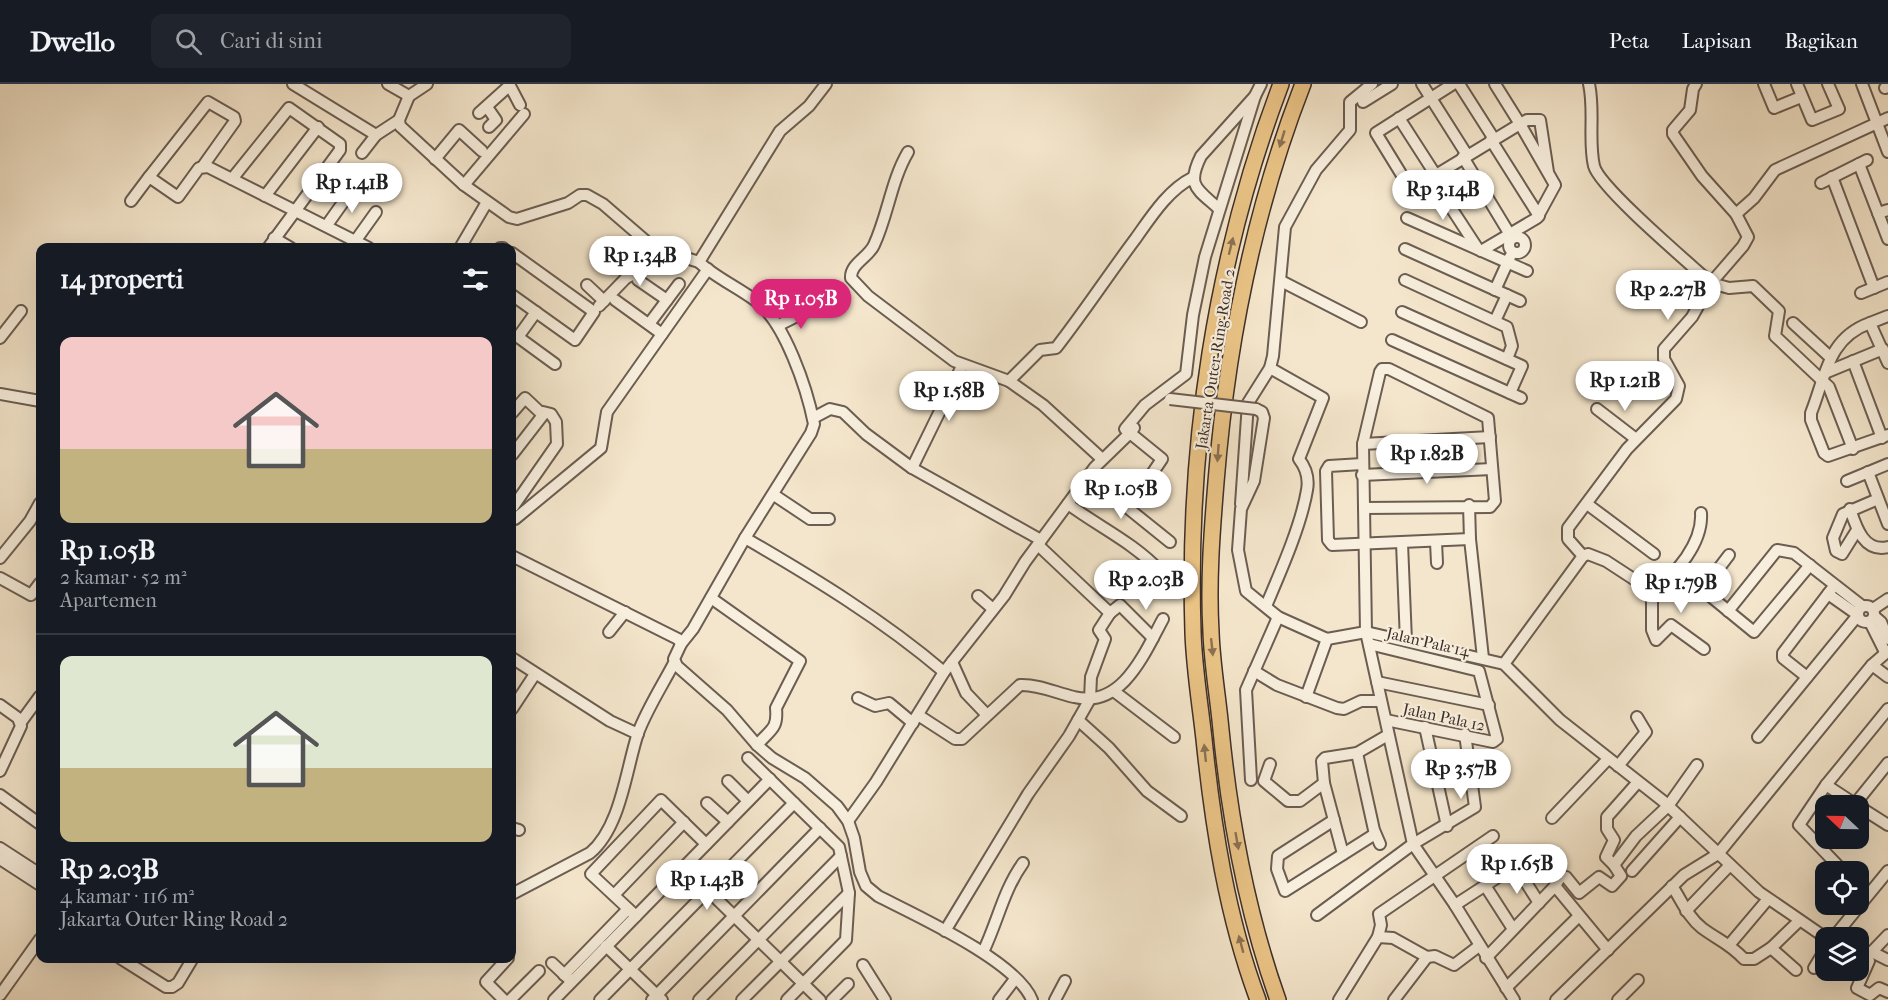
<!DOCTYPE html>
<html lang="id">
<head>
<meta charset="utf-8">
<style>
	:root { --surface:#171b24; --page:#20242c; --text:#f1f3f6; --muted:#9ea1a6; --line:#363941; --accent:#db2777 }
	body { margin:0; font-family:"IM FELL French Canon",serif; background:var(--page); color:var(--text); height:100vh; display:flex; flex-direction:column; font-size:22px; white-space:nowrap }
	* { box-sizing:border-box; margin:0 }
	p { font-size:20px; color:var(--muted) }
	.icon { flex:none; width:33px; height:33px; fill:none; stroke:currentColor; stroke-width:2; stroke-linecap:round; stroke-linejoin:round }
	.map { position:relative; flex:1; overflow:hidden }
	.drawer { position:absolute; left:36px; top:159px; width:480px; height:720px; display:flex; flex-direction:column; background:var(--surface); border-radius:12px; box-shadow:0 6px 24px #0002 }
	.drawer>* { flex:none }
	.needle { width:39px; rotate:292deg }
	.buttons { position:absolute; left:1815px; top:711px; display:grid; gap:12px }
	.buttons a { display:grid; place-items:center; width:54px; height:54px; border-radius:12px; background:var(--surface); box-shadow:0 6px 24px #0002; font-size:30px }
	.price { position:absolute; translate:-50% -51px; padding:0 14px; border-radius:21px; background:#fff; color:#222; font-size:20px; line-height:39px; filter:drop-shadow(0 2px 3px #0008) }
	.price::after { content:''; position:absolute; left:50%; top:36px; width:18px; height:14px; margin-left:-9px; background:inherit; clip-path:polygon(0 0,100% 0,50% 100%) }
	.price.current { background:var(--accent); color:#fff }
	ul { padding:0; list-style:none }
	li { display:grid; align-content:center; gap:12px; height:318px; padding:0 24px }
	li+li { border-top:2px solid var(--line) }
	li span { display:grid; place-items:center; height:186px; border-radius:12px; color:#555 }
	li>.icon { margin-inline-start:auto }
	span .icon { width:108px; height:108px; fill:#fffc; stroke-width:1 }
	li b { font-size:26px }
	h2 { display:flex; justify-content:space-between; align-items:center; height:72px; padding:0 24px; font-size:26px }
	header { display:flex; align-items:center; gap:36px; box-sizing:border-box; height:84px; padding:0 30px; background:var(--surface); border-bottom:2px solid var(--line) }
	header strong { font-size:28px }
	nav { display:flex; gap:33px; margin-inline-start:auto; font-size:21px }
	.search { width:420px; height:54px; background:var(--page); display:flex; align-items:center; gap:15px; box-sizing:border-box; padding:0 21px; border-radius:12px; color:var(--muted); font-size:22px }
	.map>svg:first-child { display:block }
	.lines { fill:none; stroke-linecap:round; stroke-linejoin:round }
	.minor-casing { stroke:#6b5d52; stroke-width:14 }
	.highway-casing { stroke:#3d2f29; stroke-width:18 }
	.minor { stroke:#f8efde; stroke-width:10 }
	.highway { stroke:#eac386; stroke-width:15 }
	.minor-bridge-casing { stroke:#6b5d52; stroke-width:14; stroke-linecap:butt }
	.minor-bridge { stroke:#f8efde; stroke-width:10 }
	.oneway { fill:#8b7253 }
	.labels { text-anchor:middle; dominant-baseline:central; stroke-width:4.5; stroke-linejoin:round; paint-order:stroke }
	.street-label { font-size:16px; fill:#3d2f29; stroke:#f8efde }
</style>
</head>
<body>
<header>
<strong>Dwello</strong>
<div class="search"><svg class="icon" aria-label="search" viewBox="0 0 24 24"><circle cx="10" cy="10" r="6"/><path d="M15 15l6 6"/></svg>Cari di sini</div>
<nav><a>Peta</a><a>Lapisan</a><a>Bagikan</a></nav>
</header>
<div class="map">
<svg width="1888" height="916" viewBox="0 0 1888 916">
	<rect width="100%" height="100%" fill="#f4e6cc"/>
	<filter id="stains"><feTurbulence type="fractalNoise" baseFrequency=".00333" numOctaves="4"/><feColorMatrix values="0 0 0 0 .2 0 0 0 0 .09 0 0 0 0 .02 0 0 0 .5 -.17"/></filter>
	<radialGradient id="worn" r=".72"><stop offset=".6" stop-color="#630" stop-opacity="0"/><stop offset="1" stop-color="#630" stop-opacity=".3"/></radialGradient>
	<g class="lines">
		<defs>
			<g id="minor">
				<polyline points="293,0 376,51"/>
				<polyline points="388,0 409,12 427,0"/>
				<polyline points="509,0 520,21"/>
				<polyline points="1422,0 1467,71"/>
				<polyline points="1459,0 1494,55"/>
				<path d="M1589 0C1595 27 1588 56 1594 82 1600 104 1689 179 1711 199L1729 204 1753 202 1779 227 1775 252 1829 303 1853 365"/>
				<polyline points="1764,0 1774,24 1801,13"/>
				<polyline points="1797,0 1812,36 1839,25 1828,0"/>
				<polyline points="1862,0 1888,68"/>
				<polyline points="1885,4 1888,3"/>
				<polyline points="409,12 399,36 400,42 464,101 509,133 517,135 568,119 580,111 587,111 603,120 647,158 670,169 699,178"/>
				<polyline points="1363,18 1392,0"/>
				<polyline points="487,23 496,36 489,43"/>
				<polyline points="479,29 509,2"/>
				<polyline points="1399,34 1435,90"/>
				<polyline points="1491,56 1539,132"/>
				<path d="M908 68C891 97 888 131 874 161 869 173 850 180 851 194L868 212 954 277 1009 297 1040 266 1056 264C1084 228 1109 190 1136 154 1151 133 1168 106 1192 94"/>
				<polyline points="362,69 376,51 399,36"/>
				<polyline points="1463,73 1512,154"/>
				<polyline points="435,75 459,46 482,67"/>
				<polyline points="1859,80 1878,129 1888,126"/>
				<polyline points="149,93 208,18 234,33 235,37 203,82"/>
				<polyline points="1431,93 1478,165"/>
				<polyline points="1832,93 1874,204"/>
				<polyline points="232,95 289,24 340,60 340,66 268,164"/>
				<polyline points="1821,99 1867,76"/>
				<polyline points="464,101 524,30"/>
				<polyline points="1411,106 1376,49 1453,0"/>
				<polyline points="1408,108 1520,40 1495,0"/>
				<polyline points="265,112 318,43"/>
				<polyline points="131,117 149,93 178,113 199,84 208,83 369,164"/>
				<path d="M1218 124C1197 105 1186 102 1201 72L1255 12 1261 0"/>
				<polyline points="1878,129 1888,155"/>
				<polyline points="1736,130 1754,114 1775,86 1888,34"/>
				<polyline points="1407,134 1527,187"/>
				<polyline points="327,141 354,103"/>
				<circle cx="1517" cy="161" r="8"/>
				<polyline points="274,154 291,164"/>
				<polyline points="356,156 376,128"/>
				<polyline points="460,164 487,118"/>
				<polyline points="500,164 503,164"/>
				<polyline points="1405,165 1520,217"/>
				<polyline points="1481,167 1537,134 1555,101 1520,40 1527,36 1540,36 1548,88"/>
				<polyline points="512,169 594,228 575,256 512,211"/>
				<polyline points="638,196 667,216"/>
				<polyline points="1405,196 1507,243 1512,262 1507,275"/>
				<polyline points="1281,197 1361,238"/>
				<polyline points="587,201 604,217"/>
				<polyline points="1495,206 1510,173"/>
				<polyline points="1861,209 1888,198"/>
				<polyline points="615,216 662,250"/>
				<polyline points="599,222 626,194 641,186 660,164"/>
				<polyline points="536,228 518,253 555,280"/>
				<polyline points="1402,228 1522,282 1510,309"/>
				<polyline points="1888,232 1870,239 1888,279"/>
				<polyline points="1495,237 1507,211"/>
				<polyline points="1793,239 1830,273"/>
				<path d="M1870 239C1828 254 1826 291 1811 329V336L1824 369 1828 372 1888 351"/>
				<polyline points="649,240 679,200"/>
				<polyline points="779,241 811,225"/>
				<polyline points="0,254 21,227"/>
				<polyline points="1392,256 1521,314"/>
				<polyline points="1853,277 1882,354"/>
				<polyline points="1827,288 1883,265"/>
				<polyline points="1009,297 1043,321 1101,374"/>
				<polyline points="0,310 40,317"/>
				<polyline points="1256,325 1262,328 1264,334 1254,397 1241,425 1238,466 1246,507 1278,533 1327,555 1366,548 1504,580 1560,636 1663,717 1759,808 1826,854"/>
				<polyline points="1597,325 1636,355"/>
				<polyline points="512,329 525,314 543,331 512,371"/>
				<polyline points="813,334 830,325 843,328 866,350 912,384 1041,456"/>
				<polyline points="1490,353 1363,360 1366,548 1413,760 1455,821 1514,916"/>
				<polyline points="1363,360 1380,288 1382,285 1389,285 1488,334 1495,417 1490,423 1364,424"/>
				<polyline points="1362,380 1329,382 1326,387 1328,456 1332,461 1470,455"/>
				<polyline points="912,384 962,282"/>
				<polyline points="1868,388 1888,440"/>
				<polyline points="1362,391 1492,385"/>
				<polyline points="1088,392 1170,458"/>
				<polyline points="1847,397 1888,380"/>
				<polyline points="774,411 810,435 829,435"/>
				<path d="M1068 420C1099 443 1134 459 1160 487"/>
				<polyline points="1241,420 1248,319 1270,284 1273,272 1285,143 1316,86 1350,46 1350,18 1372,0"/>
				<polyline points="1587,420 1654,470"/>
				<polyline points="1469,421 1470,455 1483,574"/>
				<polyline points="513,423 557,360 556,338 551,330 543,328"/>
				<polyline points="1129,424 1162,375 1130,349 1134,344"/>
				<path d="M1850 425C1856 443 1864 469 1888 463"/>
				<polyline points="515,435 601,364 607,328 708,185"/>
				<polyline points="1857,446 1842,470 1836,467 1833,454 1843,430 1878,415"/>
				<path d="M745 454C814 494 883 536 944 588"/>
				<polyline points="1436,458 1437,479"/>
				<polyline points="1402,459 1406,557"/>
				<polyline points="1038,461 1110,529 1120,521 1153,554"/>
				<polyline points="1729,471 1704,504 1704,507 1754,548 1810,481"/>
				<path d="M512 472 678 555 681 560 674 575 677 582 727 626 757 661 772 674 805 694 837 722 848 737 854 754 860 788 866 802 878 812C915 831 1017 877 1032 916"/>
				<polyline points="1583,472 1568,455 1568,444 1627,365 1676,315 1679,302 1664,275 1664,265 1692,233 1711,199 1743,162 1748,153 1736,130 1702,92 1673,50 1673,46 1690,26 1693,5 1696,0"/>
				<polyline points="0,474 30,437 40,419"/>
				<polyline points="0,494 31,511 40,499"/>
				<path d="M1652 507C1676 491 1703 459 1701 429"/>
				<polyline points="978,512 993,525"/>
				<path d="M711 514 800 577 776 624C778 645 771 645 757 661"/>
				<circle cx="1866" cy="530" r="8"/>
				<path d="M1266 522C1280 489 1301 442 1307 406 1309 395 1306 384 1299 375L1323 314 1270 284"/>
				<polyline points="1873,525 1888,515"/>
				<polyline points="1728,527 1777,466 1794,469 1862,522"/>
				<polyline points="1874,532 1881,538 1888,555"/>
				<polyline points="1870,538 1885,568"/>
				<polyline points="609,548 625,528"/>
				<path d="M681 560 693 545 745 454 811 349 814 340C807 305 785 238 756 217 739 204 713 192 699 178L780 47 809 22 826 0"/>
				<polyline points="1369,560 1479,587 1497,655 1493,658 1386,636"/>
				<polyline points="512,574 610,637 638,650"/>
				<polyline points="952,578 966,609 987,631"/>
				<polyline points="1504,580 1583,472 1588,470 1606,477 1652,507 1652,546 1656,556 1671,541 1704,565"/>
				<polyline points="1872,581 1888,593"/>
				<polyline points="1254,587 1277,601 1337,624 1344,625 1361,617 1381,617"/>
				<polyline points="1807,593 1783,574 1783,569 1831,506"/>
				<polyline points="1377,598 1489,621"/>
				<polyline points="1115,608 1174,653"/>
				<polyline points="1306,613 1327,555"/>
				<polyline points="858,614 875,622 889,619 913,639"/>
				<polyline points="0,621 18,634 21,642 0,687"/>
				<polyline points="512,625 535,590"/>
				<path d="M918 631 955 655H962L1020 601C1038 600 1056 609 1074 613 1122 625 1144 570 1163 535"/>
				<polyline points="1078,636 1109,664 1147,707 1181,732"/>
				<polyline points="21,638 40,612"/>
				<polyline points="1425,643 1447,742"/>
				<polyline points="1758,653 1858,531 1828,510"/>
				<polyline points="1357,669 1374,746 1380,760"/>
				<polyline points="748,674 839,763 849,809 846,856 787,916"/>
				<polyline points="1270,680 1264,697 1288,717 1300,717 1324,699"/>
				<polyline points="1618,682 1646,648 1637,633"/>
				<polyline points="1251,696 1246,606 1278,533"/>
				<polyline points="728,697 748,717"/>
				<polyline points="1826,701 1858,722"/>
				<polyline points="0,711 40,740"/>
				<polyline points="707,719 728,738"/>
				<polyline points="1855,720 1888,679"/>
				<polyline points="1858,722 1888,741"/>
				<polyline points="1552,734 1608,675"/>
				<polyline points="1334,736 1278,772 1277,785 1285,807 1375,750"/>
				<polyline points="848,737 876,698 944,588 1004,512 1025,478 1095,383 1130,349 1125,345 1145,321 1186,290 1193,231 1205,173 1255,12"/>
				<polyline points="512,744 519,746"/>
				<polyline points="0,764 40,790"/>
				<polyline points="1343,770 1324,699 1322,677 1325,674 1357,669 1388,651"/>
				<polyline points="0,775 40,801"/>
				<polyline points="1614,781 1606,773 1614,756 1607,745 1607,733 1638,698"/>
				<polyline points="684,783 820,916"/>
				<polyline points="1632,787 1680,733"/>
				<polyline points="1844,788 1799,741 1826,701 1888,625"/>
				<polyline points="1555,802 1561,792 1566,793 1579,809 1599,793 1612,802 1621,792 1614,781 1636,752 1668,722 1697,681"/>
				<path d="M1672 802C1682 817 1688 833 1702 844 1718 856 1729 859 1744 875H1754L1771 864 1796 886"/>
				<polyline points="1486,803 1513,845"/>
				<path d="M512 810 590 769C621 743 626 685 638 649 647 625 662 602 674 579"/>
				<polyline points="614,811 684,738"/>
				<polyline points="1842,820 1853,829"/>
				<polyline points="1455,821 1512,784 1518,786 1539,819"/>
				<polyline points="1686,827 1730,781"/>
				<polyline points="1317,831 1413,760 1475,723 1465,650"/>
				<polyline points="636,832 591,790 661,716 706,760"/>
				<polyline points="945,847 1028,710 1069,652 1090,615 1091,593 1105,555 1099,546 1110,529"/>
				<polyline points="1378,853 1393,854 1427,873"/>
				<polyline points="1833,854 1888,787"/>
				<polyline points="1730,860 1768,815"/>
				<polyline points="606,862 662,916"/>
				<polyline points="1771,864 1799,837"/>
				<path d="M983 868C998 837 1003 807 1023 779"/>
				<polyline points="1872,868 1888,876"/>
				<polyline points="1858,871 1865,875 1888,851"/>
				<polyline points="120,874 166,903 172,903 178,899 193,874"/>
				<polyline points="1486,874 1555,802 1608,866"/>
				<polyline points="1865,875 1869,877 1857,904 1870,911 1879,904 1888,908"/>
				<polyline points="552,879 569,895"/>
				<polyline points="863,881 885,916"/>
				<polyline points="1814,884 1826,864"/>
				<polyline points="564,891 628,825"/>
				<polyline points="1506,904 1579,832"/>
				<polyline points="0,911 40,855"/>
				<polyline points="504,916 486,898 508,874"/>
				<polyline points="510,916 539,887"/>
				<polyline points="554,916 770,695"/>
				<polyline points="600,916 794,719"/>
				<polyline points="652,916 820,744"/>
				<polyline points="699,916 841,772"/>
				<polyline points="742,916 849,809"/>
				<polyline points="832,916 848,900"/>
				<polyline points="999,916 1015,895"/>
				<polyline points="1055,916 1065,897"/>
				<polyline points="1339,916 1378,853 1381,841 1379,830 1493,752"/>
				<polyline points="1394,916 1427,873 1435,872 1454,881 1479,862"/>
				<polyline points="1556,916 1684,791 1718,770 1872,581 1888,567"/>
				<polyline points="1618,916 1638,896"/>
			</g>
			<g id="highway">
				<path d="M1258 916C1227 833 1213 743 1204 655 1200 619 1194 583 1193 548 1187 362 1215 174 1281 0"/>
				<path d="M1278 916C1247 829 1230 737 1221 646 1218 613 1212 580 1211 548 1208 498 1212 447 1216 398 1227 261 1253 128 1303 0"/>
			</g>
		</defs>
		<!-- minor casing -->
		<use href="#minor" class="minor-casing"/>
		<!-- highway casing -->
		<use href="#highway" class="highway-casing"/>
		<!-- minor -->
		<use href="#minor" class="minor"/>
		<!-- highway -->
		<use href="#highway" class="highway"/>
		<defs>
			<polyline id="minor-bridge" points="1170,315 1256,325"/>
		</defs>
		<!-- minor-bridge casing -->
		<use href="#minor-bridge" class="minor-bridge-casing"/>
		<!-- minor-bridge -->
		<use href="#minor-bridge" class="minor-bridge"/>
	</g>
	<!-- one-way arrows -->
	<defs><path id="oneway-solid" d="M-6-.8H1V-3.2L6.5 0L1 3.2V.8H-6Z" transform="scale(1.5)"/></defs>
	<g class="oneway">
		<use href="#oneway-solid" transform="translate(1282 55) rotate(107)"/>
		<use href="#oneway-solid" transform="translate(1231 162) rotate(-76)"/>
		<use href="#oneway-solid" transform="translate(1218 369) rotate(94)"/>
		<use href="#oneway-solid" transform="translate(1212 563) rotate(84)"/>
		<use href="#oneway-solid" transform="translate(1205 669) rotate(-96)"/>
		<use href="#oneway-solid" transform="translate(1237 757) rotate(80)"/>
		<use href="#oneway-solid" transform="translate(1241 860) rotate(-105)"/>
	</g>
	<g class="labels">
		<!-- street labels -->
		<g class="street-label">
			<text transform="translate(1215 275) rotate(-81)">Jakarta Outer Ring Road 2</text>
			<text transform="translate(1428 558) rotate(13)">Jalan Pala 14</text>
			<text transform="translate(1444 633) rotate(12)">Jalan Pala 12</text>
		</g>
	</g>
	<rect width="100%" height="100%" filter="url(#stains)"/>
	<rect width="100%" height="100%" fill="url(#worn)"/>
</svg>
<div class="buttons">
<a><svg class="needle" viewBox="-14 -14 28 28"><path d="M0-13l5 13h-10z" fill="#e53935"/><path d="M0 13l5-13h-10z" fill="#9ea1a6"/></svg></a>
<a><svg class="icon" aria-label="locate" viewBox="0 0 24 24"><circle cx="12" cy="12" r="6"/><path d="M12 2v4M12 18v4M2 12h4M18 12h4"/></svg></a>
<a><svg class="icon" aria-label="layers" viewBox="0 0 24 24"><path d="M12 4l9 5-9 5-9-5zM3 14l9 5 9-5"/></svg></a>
</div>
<b class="price" style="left:352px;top:130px">Rp 1.41B</b>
<b class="price" style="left:1443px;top:137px">Rp 3.14B</b>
<b class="price" style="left:640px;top:203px">Rp 1.34B</b>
<b class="price" style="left:1668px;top:237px">Rp 2.27B</b>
<b class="price current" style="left:801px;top:246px">Rp 1.05B</b>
<b class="price" style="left:1625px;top:328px">Rp 1.21B</b>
<b class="price" style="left:949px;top:338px">Rp 1.58B</b>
<b class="price" style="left:1427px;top:401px">Rp 1.82B</b>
<b class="price" style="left:1121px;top:436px">Rp 1.05B</b>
<b class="price" style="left:1146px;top:527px">Rp 2.03B</b>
<b class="price" style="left:1681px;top:530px">Rp 1.79B</b>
<b class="price" style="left:1461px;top:716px">Rp 3.57B</b>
<b class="price" style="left:1517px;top:811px">Rp 1.65B</b>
<b class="price" style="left:707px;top:827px">Rp 1.43B</b>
<section class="drawer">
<h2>14 properti<svg class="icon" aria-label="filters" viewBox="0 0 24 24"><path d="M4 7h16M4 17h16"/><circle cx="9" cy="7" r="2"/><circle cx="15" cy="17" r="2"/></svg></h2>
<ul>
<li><span style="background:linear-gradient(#f6c9c9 60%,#c2b280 0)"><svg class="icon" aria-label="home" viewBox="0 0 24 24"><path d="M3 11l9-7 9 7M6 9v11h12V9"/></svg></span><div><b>Rp 1.05B</b><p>2 kamar · 52 m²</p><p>Apartemen</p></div></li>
<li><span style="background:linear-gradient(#dfe7d0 60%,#c2b280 0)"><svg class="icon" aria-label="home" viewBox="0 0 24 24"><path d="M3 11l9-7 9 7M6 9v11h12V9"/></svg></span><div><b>Rp 2.03B</b><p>4 kamar · 116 m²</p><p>Jakarta Outer Ring Road 2</p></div></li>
</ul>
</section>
</div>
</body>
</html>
